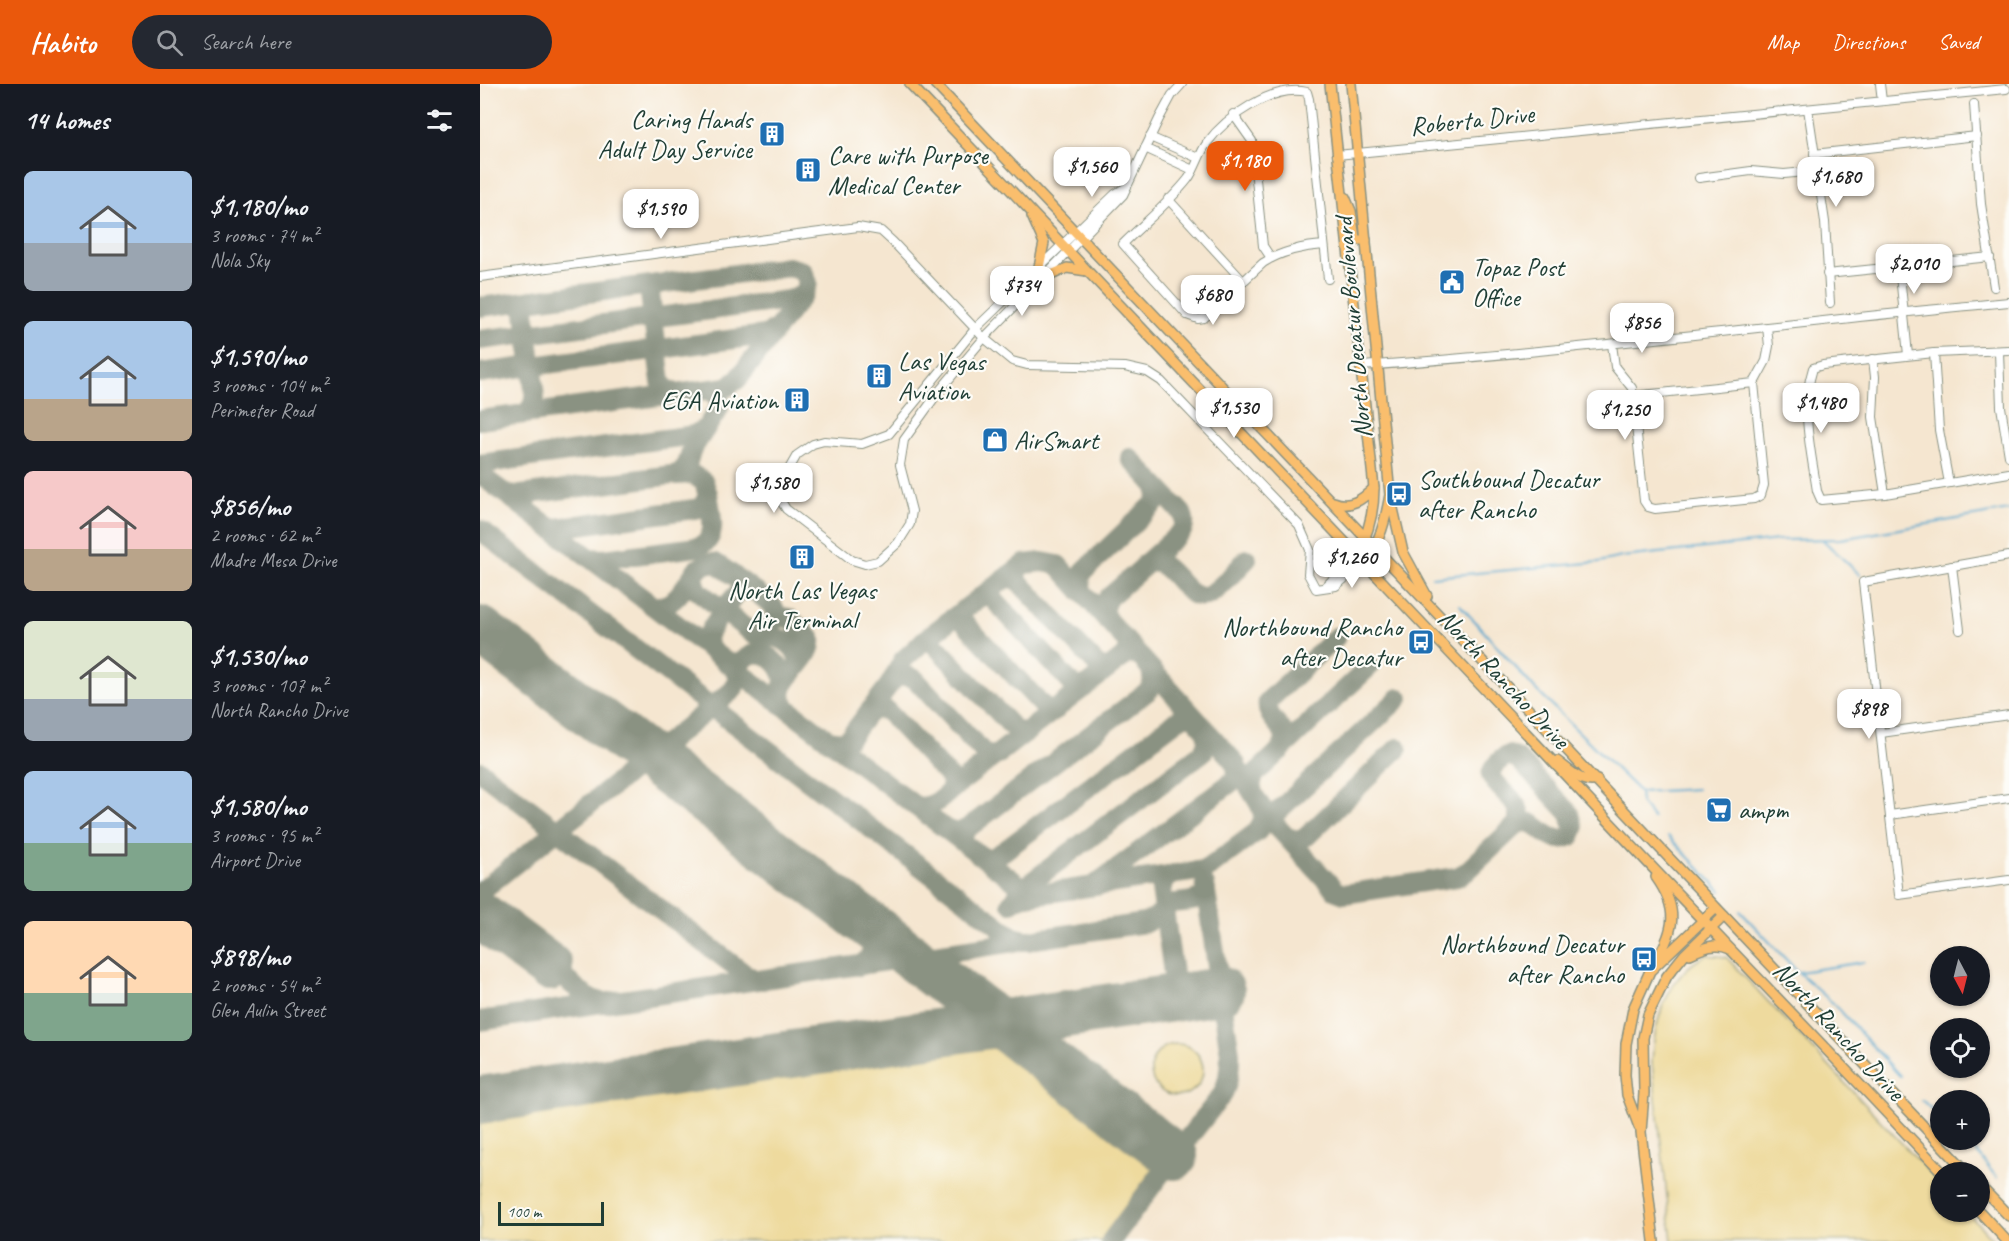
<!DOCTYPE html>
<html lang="en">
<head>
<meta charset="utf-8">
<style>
	:root { --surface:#171b24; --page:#242831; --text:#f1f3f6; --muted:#9ea1a6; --accent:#ea580c }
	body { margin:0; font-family:Caveat,sans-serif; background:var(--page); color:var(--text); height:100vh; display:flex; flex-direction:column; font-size:22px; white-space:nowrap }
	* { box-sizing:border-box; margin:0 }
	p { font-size:20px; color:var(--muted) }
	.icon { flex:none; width:33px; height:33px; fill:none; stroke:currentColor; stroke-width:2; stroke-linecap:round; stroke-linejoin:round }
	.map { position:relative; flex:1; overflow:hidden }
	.drawer { display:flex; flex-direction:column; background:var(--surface); width:480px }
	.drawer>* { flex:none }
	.needle { width:39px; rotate:173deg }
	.fabs { position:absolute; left:1450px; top:862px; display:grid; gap:12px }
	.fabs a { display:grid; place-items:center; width:60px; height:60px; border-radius:50%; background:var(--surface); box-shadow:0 2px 4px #0004; font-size:30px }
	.scale { position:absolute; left:18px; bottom:15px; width:106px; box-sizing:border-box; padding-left:6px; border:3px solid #1f3d34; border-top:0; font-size:16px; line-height:21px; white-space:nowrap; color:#1f3d34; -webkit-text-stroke:4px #fdfcf7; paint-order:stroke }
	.price { position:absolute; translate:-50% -51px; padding:0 14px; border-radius:12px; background:#fff; color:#222; font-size:20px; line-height:39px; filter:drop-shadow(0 2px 3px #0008) }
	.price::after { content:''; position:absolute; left:50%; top:36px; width:18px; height:14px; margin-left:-9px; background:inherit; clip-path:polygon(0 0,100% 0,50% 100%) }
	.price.current { background:var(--accent); color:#fff }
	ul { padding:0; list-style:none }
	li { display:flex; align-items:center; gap:18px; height:150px; padding:0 24px }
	li span { display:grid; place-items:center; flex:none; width:168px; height:120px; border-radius:9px; color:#555 }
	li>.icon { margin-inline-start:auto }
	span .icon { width:72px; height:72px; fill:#fffc; stroke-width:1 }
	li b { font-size:26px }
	h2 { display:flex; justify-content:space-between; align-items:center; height:72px; padding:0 24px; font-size:26px }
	header { display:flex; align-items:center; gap:36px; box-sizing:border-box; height:84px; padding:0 30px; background:var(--accent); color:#fff }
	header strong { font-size:28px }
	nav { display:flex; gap:33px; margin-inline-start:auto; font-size:21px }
	.search { width:420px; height:54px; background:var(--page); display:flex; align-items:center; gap:15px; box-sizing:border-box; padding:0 21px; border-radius:33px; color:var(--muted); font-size:22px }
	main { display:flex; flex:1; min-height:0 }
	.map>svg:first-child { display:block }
	.sand { fill:#eeda9e; stroke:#868c69; stroke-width:1.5 }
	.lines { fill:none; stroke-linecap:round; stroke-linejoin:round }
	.stream { stroke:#52a5cd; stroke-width:2 }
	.taxiway { stroke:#8a9282; stroke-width:20 }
	.runway { stroke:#8a9282; stroke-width:48 }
	.minor-casing { stroke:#8a9282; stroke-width:10 }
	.major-casing { stroke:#8a9282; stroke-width:12 }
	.minor { stroke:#fff; stroke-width:8 }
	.major { stroke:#fabe6d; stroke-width:9 }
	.labels { text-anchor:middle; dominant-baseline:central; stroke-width:4.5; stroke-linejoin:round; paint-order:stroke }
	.poi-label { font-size:26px; fill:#1f3d34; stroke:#fdfcf7; text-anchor:start }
	.street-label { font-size:26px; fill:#1f3d34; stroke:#fdfcf7 }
</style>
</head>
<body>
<header>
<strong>Habito</strong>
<div class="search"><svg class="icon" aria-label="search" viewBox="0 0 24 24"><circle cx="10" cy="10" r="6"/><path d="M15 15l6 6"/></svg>Search here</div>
<nav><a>Map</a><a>Directions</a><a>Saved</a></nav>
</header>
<main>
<section class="drawer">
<h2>14 homes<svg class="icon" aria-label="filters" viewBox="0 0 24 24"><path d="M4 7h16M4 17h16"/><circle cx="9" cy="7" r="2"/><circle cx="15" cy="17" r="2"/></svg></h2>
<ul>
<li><span style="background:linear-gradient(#a9c7e8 60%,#9aa5b1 0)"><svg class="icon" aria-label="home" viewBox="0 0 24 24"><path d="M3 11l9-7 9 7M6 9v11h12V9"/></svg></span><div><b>$1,180/mo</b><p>3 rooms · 74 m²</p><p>Nola Sky</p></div></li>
<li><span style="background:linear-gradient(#a9c7e8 65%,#b9a48a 0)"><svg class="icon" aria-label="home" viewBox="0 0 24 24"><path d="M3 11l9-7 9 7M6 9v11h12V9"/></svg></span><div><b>$1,590/mo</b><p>3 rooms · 104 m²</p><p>Perimeter Road</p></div></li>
<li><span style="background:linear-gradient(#f6c9c9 65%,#b9a48a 0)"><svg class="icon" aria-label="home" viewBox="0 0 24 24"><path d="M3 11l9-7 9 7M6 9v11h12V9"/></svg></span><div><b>$856/mo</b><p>2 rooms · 62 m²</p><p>Madre Mesa Drive</p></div></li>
<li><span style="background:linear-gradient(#dfe7d0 65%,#9aa5b1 0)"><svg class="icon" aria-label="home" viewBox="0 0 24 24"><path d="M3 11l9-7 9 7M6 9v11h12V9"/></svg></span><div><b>$1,530/mo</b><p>3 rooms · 107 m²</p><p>North Rancho Drive</p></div></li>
<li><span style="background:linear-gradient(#a9c7e8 60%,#7fa58c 0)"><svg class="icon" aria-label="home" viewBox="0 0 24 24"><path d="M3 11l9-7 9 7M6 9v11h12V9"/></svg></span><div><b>$1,580/mo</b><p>3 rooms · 95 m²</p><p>Airport Drive</p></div></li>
<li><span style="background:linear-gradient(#ffd9b3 60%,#7fa58c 0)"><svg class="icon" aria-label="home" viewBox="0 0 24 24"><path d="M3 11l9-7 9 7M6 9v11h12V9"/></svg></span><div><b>$898/mo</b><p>2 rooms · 54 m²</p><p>Glen Aulin Street</p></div></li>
</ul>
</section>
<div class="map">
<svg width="1529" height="1157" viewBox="0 0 1529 1157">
	<rect width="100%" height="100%" fill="#fdfcf7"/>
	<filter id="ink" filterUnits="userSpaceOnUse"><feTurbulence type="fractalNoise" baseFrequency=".0167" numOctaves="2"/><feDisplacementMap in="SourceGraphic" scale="12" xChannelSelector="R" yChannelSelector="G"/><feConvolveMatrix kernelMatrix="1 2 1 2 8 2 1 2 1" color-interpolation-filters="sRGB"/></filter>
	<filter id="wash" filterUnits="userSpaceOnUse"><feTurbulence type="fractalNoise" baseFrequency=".008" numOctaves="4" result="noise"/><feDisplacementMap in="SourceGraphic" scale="24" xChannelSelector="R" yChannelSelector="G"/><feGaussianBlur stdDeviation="1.35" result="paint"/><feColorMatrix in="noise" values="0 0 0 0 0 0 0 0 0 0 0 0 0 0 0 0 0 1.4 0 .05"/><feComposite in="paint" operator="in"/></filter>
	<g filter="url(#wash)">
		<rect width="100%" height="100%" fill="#f5e6d0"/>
		<!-- sand -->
		<g class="sand">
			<path d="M1227 871 1246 873 1461 1101V1128H1487L1514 1157H1192L1172 979C1173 939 1188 889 1227 871Z"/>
			<polygon points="516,953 671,1071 676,1085 674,1090 624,1157 0,1157 0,1030"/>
			<circle cx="697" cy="986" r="26"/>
		</g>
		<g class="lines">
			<!-- stream -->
			<g class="stream">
				<polyline points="1343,456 1380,491"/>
				<polyline points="952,493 1119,478 1142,473 1299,456 1361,455 1529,426"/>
				<polyline points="980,521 1055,605 1160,708 1217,705"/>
				<polyline points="1160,708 1161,719 1173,734"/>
				<polyline points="1188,752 1241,807"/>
				<polyline points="1260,827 1317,887 1355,921 1420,992"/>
				<polyline points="1319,888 1384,878"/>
				<polyline points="1442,1016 1451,1025 1461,1030"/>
				<polyline points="1487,1056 1517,1094"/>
			</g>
			<!-- taxiway -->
			<g class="taxiway">
				<polyline points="177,200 172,204 170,210 181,298 184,303 196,310"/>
				<polyline points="0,223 309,183 323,187 328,199 323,211 258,295 247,303 0,336"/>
				<polyline points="0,256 308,216 323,211"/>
				<polyline points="0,289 285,251 296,245"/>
				<polyline points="44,330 51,324 55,314 45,228 46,220 52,216"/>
				<path d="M650 374 702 429C705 435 705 441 702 447L665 480"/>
				<polyline points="0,380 214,351 226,344"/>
				<polyline points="0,391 26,410 33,412 199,390 207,381 211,367 239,324 239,314 229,306"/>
				<polyline points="26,410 543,804 557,810"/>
				<polyline points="67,442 77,444 221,424 228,412 224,398 212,390 197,391"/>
				<polyline points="0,446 533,853 549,857"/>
				<path d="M110 474 124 475 217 463C241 456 230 427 228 409"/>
				<path d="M216 486 214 495 218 507 273 550 285 548C292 542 299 534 294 524 292 519 240 481 235 479 228 478 223 481 218 485"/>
				<polyline points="524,495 531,494 537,496 619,583 629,584"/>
				<polyline points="602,508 600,494 604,487 675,419 678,410 674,399"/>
				<polyline points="501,513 507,512 513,515 594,602 604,604"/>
				<path d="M172 521C193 528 206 500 217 485"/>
				<polyline points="471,535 480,534 565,624 571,627 576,626"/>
				<path d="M295 536 304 533 309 534 331 554C335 580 284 599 307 624"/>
				<path d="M627 536 623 525 628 514 669 478C695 475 705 524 730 510 743 503 756 486 767 475"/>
				<path d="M282 550 280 555C298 548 321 562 318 583"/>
				<polyline points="443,557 447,556 452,558 536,647 547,648"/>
				<path d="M233 568C230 564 227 561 227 555 227 547 253 512 260 508 265 505 269 505 274 507"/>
				<path d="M245 578 257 580C263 577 268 571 274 570 288 566 308 587 303 601"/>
				<path d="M410 600C416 591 425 590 435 595L504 669 509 672 518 671"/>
				<path d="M388 629 395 625 406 626 471 695 472 705C461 716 449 727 433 721"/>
				<path d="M143 654C154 667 154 679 145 692"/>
				<polyline points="348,656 362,658 369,654 410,600 423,576 448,553 544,480 562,478 578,481 751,674 780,721 784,734 778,747 731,782 724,786 546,812 539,814 531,819"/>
				<polyline points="189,657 184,671 192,692"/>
				<path d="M801 666C815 642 784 640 788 617L856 553"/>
				<polyline points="0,687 265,890 272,894 283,896"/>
				<polyline points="472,705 646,571 652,570 660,573"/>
				<polyline points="773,709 771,700 775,690 890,582"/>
				<path d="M780 721 790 735 856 807 864 810 977 793 986 788 1036 741C1060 728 1062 765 1091 752L1094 745 1090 730 1038 675 1029 671C1022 673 1012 683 1011 691 1017 708 1050 720 1036 741"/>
				<polyline points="782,742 919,614"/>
				<polyline points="467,746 478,749 488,744 668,607 673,599 671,585"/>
				<polyline points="807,753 817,756 827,752 918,664"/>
				<polyline points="502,773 512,774 524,767 696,637 704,632 713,632"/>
				<polyline points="616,800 753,697 757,690 756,680"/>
				<polyline points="0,808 253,606 258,594 254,584"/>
				<polyline points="536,813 550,799 723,668 728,656 725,645"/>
				<path d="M379 882C396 872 397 856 388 840"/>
				<polyline points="75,887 109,914 125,919"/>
				<polyline points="715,911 731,899 737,883"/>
				<polyline points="667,918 686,910 694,896 681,805 685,795 694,790"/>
				<path d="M0 937 665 839 681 830 689 820C701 817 721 820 726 807"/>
				<path d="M631 1157 694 1072 742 1011C749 998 750 985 750 970L725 801"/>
			</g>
			<!-- runway -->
			<g class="runway">
				<polyline points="0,546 694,1072"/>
				<polyline points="0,831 69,883"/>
				<polyline points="0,1016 741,907"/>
			</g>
		</g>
	</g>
	<g filter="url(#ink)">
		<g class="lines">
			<defs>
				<g id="minor">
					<polyline points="1400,0 1402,17"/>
					<polyline points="1494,20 1501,120 1514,203"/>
					<polyline points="1328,25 1345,138 1350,219"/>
					<polyline points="753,30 772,57 783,162 791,174"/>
					<polyline points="670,53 718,74"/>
					<polyline points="665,64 713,86"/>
					<polyline points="1334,70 1497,52"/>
					<polyline points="857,71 1526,5"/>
					<polyline points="1219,94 1271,87 1304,90 1336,87"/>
					<polyline points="645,104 635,110 495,245 409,350 382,360 344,357 333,360 317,371 301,399 301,417 306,425 372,476 385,480 398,477 418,459 430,440 432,427 420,381 424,356 460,306 504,254 643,111 679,35 692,11 702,0"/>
					<polyline points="688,115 763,197"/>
					<path d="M844 161C824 162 800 168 783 179L724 234 718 235 707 231 643 160C664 139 690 118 708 95 716 84 719 70 727 59 746 33 793 0 827 8L829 15 848 195"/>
					<polyline points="1419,181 1428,271"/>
					<polyline points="1347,190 1510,173"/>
					<polyline points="0,193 378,143 401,147 413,158 504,254 532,277 547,281 645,283 667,288 681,297 819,441 830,466 828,490 836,505 856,502 884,478"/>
					<polyline points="1132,260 1135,283 1152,304 1164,417 1168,423 1175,425 1274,415 1281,411 1284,401 1274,299 1286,277 1289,262 1287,243"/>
					<path d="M1529 266 1454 269 1343 281 1333 284C1320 324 1331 367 1337 407L1341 416 1405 410 1529 389"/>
					<polyline points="1519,268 1521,323 1529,372"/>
					<polyline points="1454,269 1459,346 1469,399"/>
					<polyline points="1393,275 1395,293 1393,333 1405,410"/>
					<path d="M882 282C1098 267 1313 238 1529 218"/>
					<polyline points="1153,312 1274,299"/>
					<polyline points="1529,472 1383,498 1419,811 1529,796"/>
					<polyline points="1472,482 1480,546"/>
					<polyline points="846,502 877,471"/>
					<polyline points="1401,649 1529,631"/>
					<polyline points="1410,731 1529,714"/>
				</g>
				<g id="major">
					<path d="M430 0 1065 669C1196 811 1332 948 1463 1089"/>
					<polyline points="455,0 1488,1089"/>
					<path d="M850 0 894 404C894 429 889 449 877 471"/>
					<path d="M871 0 910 411C905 437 901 457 884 478"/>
					<polyline points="865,113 871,127 875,154 878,156 886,156"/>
					<polyline points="552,132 564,159 559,183"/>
					<polyline points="562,195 587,184 607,187"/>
					<polyline points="911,416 923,468 947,512"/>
					<path d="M854 418C870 425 883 415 894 404"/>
					<path d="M1077 677C1088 685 1103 701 1117 696"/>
					<path d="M1210 870C1223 864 1236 858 1250 865"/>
					<path d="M1176 877C1195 845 1199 825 1176 793"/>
					<polyline points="1159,1043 1147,1011 1145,991 1146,960 1153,925 1170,887 1236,824"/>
					<polyline points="1500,1102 1529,1132"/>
					<polyline points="1500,1128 1527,1157"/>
					<polyline points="1174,1157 1161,1048 1164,1009 1163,954 1168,931 1187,892 1204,871 1244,832"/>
				</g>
			</defs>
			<!-- minor casing -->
			<use href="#minor" class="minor-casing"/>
			<!-- major casing -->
			<use href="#major" class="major-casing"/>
			<!-- minor -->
			<use href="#minor" class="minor"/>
			<!-- major -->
			<use href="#major" class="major"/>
		</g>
	</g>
	<!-- icons -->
	<defs>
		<symbol id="building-square" viewBox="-11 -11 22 22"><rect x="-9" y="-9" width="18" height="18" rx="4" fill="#1f6fb2" stroke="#fdfcf7"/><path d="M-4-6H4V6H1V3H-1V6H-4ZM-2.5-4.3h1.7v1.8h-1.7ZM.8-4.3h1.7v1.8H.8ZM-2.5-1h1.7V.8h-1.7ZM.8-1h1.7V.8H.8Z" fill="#fff"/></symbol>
		<symbol id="civic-square" viewBox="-11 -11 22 22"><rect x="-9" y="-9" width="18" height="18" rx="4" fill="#1f6fb2" stroke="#fdfcf7"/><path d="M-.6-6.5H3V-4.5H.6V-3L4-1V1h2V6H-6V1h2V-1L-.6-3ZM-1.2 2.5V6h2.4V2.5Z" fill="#fff"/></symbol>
		<symbol id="shop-square" viewBox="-11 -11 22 22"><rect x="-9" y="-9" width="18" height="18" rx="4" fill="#1f6fb2" stroke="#fdfcf7"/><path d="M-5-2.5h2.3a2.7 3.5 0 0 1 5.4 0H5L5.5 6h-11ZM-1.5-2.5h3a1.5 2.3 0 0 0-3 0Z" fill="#fff"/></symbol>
		<symbol id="bus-square" viewBox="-11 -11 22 22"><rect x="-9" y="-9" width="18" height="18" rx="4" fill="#1f6fb2" stroke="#fdfcf7"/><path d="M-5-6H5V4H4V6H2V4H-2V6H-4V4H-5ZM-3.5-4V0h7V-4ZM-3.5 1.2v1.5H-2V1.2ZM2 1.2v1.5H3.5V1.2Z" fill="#fff"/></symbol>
		<symbol id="supermarket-square" viewBox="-11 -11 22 22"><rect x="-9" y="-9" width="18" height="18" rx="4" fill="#1f6fb2" stroke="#fdfcf7"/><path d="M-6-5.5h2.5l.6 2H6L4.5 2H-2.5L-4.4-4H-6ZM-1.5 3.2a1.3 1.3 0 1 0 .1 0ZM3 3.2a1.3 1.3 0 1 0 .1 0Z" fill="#fff"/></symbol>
	</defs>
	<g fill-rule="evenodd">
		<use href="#building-square" x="277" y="35" width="30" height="30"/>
		<use href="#building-square" x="313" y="71" width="30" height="30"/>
		<use href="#civic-square" x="957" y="183" width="30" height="30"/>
		<use href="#building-square" x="384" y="277" width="30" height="30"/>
		<use href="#building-square" x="302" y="301" width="30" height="30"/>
		<use href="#shop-square" x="500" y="341" width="30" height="30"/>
		<use href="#bus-square" x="904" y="395" width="30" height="30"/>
		<use href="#building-square" x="307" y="458" width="30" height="30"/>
		<use href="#bus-square" x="926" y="543" width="30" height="30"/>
		<use href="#supermarket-square" x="1224" y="711" width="30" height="30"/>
		<use href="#bus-square" x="1149" y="860" width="30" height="30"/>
	</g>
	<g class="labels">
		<!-- poi labels -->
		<g class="poi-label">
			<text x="272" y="35" text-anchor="end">Caring Hands<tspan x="272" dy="30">Adult Day Service</tspan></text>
			<text x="348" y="71">Care with Purpose<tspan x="348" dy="30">Medical Center</tspan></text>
			<text x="992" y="183">Topaz Post<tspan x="992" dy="30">Office</tspan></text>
			<text x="418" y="277">Las Vegas<tspan x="418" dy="30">Aviation</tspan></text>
			<text x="298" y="316" text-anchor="end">EGA Aviation</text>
			<text x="534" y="356">AirSmart</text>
			<text x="938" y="395">Southbound Decatur<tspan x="938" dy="30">after Rancho</tspan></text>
			<text x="322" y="506" text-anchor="middle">North Las Vegas<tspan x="322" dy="30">Air Terminal</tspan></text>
			<text x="922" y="543" text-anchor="end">Northbound Rancho<tspan x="922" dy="30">after Decatur</tspan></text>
			<text x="1258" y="726">ampm</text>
			<text x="1144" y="860" text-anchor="end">Northbound Decatur<tspan x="1144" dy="30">after Rancho</tspan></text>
		</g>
		<!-- street labels -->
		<g class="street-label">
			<text transform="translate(992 36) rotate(-6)">Roberta Drive</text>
			<text transform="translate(873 244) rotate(-95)">North Decatur Boulevard</text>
			<text transform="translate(1024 595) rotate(47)">North Rancho Drive</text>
			<text transform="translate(1359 947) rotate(47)">North Rancho Drive</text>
		</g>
	</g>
</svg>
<div class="fabs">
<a><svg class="needle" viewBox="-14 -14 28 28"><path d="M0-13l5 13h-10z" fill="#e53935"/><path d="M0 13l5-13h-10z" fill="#9ea1a6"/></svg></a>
<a><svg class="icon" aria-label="locate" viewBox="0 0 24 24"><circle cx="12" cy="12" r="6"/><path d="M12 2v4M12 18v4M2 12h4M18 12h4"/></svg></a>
<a>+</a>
<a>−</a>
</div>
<div class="scale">100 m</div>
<b class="price current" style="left:765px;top:108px">$1,180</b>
<b class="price" style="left:612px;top:114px">$1,560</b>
<b class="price" style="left:1356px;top:124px">$1,680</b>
<b class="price" style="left:181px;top:156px">$1,590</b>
<b class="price" style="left:1434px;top:211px">$2,010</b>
<b class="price" style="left:542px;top:233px">$734</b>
<b class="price" style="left:733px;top:242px">$680</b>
<b class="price" style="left:1162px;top:270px">$856</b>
<b class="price" style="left:1341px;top:350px">$1,480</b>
<b class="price" style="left:754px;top:355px">$1,530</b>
<b class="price" style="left:1145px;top:357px">$1,250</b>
<b class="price" style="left:294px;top:430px">$1,580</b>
<b class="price" style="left:872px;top:505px">$1,260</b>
<b class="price" style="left:1389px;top:656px">$898</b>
</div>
</main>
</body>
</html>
